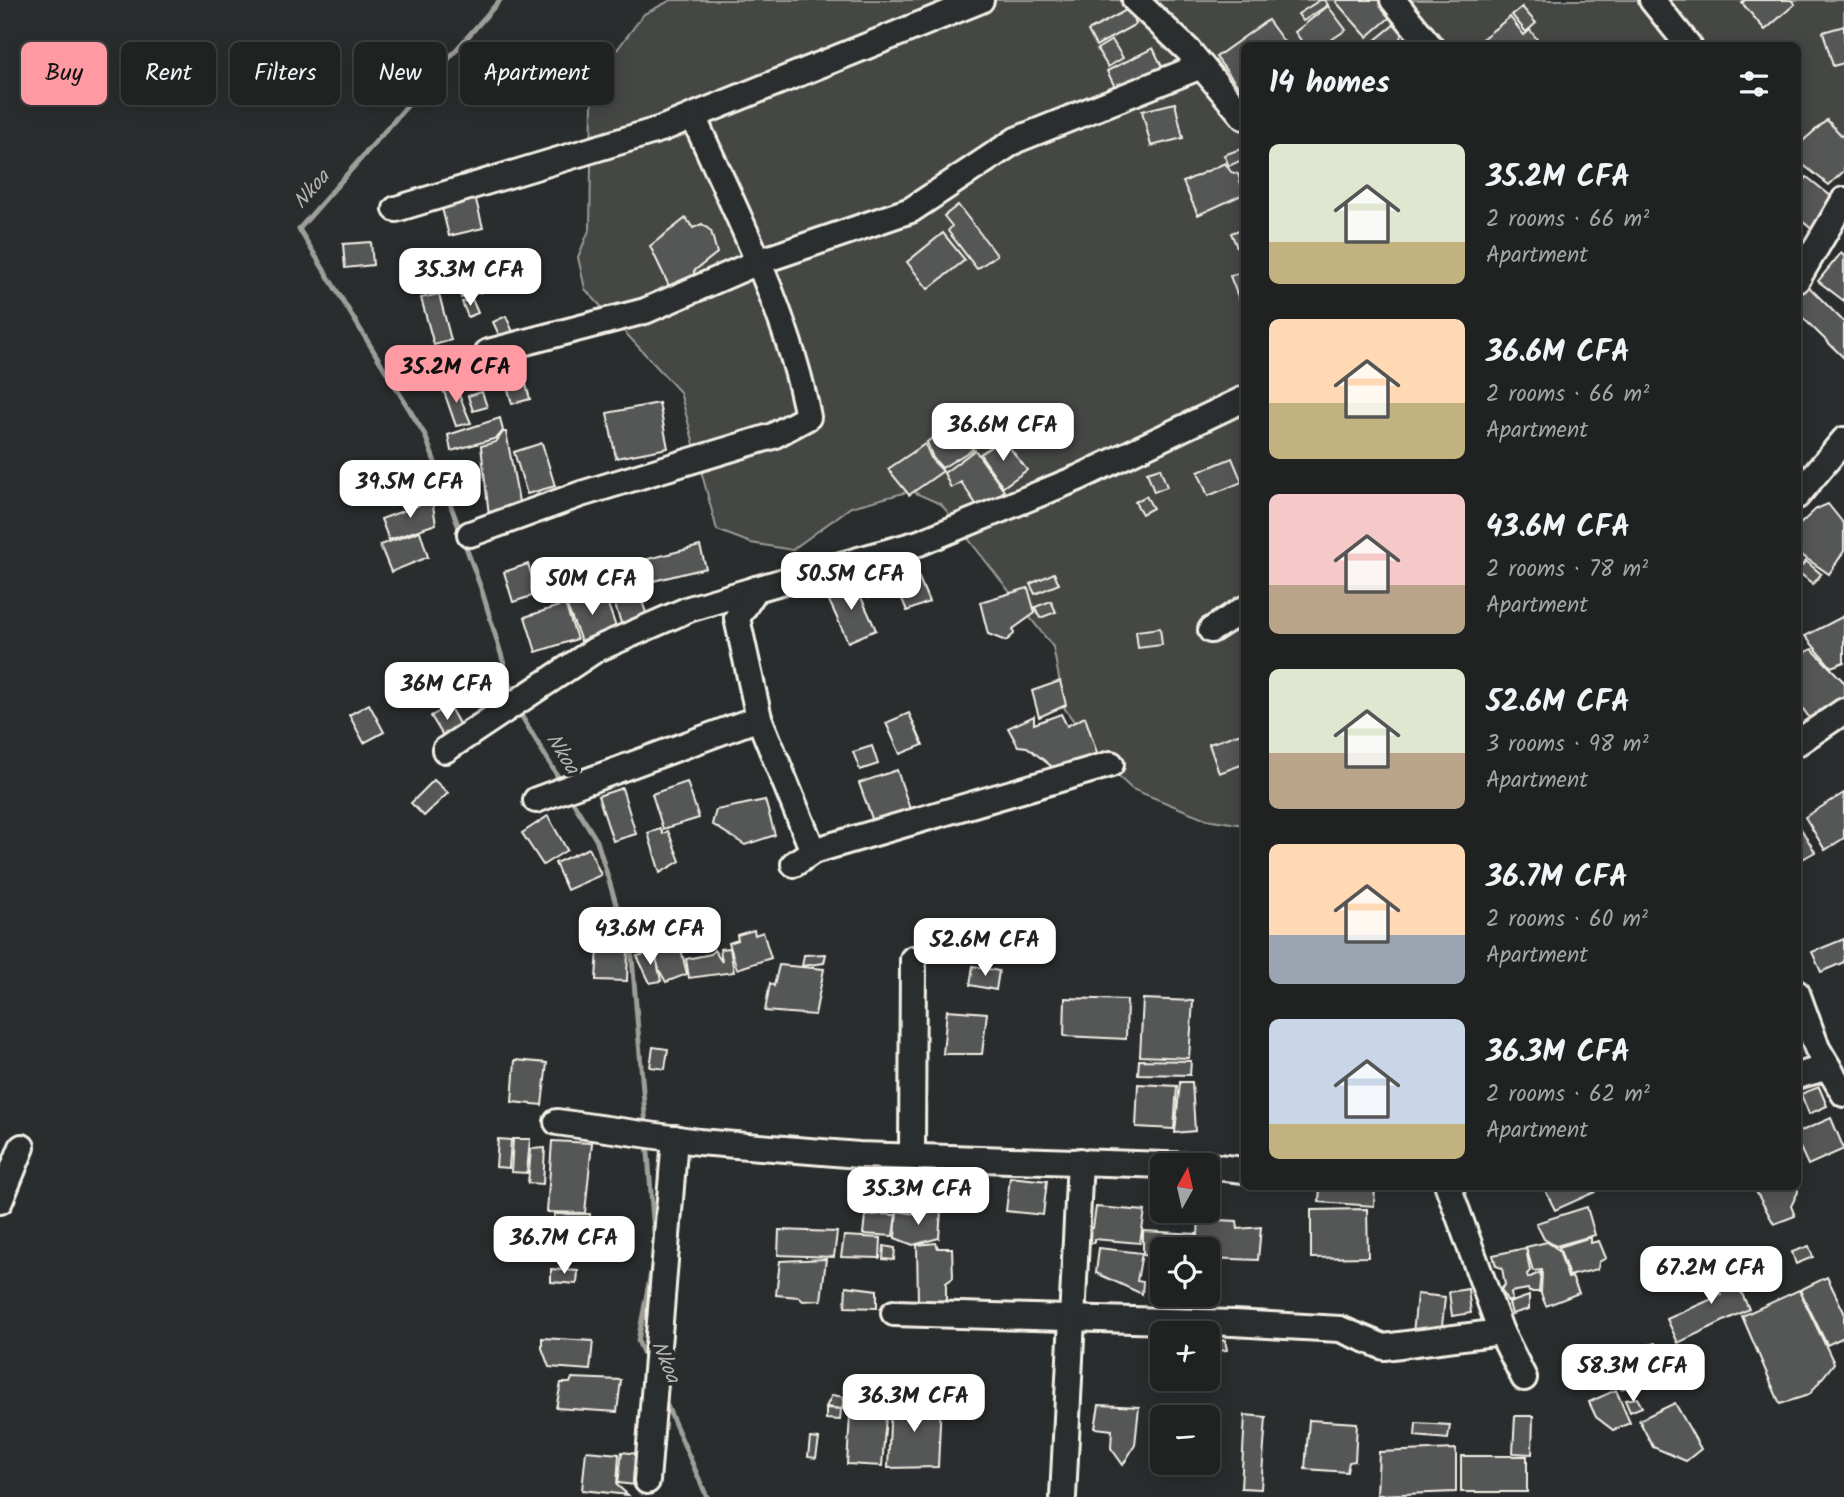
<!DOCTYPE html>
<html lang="en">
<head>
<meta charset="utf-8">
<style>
	:root { --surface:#202222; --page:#282a2a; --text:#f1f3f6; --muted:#a2a4a5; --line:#3d3f40; --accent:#ff9aa2 }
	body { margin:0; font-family:Kalam,sans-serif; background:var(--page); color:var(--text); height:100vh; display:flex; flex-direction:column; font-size:26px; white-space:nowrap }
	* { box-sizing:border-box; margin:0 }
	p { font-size:23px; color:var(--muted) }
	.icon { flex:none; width:38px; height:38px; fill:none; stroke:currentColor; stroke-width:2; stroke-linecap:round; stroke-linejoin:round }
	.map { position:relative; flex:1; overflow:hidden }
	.side { position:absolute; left:1241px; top:42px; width:560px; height:1148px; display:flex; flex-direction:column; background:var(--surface); border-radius:10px; box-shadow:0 4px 18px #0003,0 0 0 2px var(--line) }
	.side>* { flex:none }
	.guide { position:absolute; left:21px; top:42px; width:665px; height:63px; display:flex; gap:14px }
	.needle { width:46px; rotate:8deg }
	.tools { position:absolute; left:1150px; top:1153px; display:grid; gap:14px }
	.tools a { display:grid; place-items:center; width:70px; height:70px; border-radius:10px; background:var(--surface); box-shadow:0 4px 18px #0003,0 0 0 2px var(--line); font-size:35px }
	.price { position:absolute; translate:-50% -60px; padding:0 16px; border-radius:14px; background:#fff; color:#222; font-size:23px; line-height:46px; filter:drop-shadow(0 2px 4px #0008) }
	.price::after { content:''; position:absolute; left:50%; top:42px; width:21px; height:16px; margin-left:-10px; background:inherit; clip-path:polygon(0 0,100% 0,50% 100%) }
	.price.active { background:var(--accent); color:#111 }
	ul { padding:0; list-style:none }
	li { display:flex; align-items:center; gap:21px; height:175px; padding:0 28px }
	li span { display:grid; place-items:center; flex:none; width:196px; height:140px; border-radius:10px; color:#555 }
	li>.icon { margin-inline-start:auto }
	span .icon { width:84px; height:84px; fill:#fffc; stroke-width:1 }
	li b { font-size:30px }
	h2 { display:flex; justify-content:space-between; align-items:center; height:84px; padding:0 28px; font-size:30px }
	.chip { padding:0 24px; border-radius:10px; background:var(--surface); box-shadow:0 4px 18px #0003,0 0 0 2px var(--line); font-size:24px; line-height:63px }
	.chip.active { background:var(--accent); color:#111 }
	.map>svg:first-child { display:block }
	.green { fill:#444645; stroke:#9c9c96; stroke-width:2 }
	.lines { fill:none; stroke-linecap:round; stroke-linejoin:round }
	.stream { stroke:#9f9f9a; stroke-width:5 }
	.building { fill:#555756; stroke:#f4f1e8; stroke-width:2 }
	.minor-casing { stroke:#f4f1e8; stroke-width:30 }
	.minor { stroke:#2a2d2e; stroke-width:24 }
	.labels { text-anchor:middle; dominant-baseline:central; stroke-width:7; stroke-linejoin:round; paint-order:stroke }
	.water-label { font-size:21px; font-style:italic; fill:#b5b3ae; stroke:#2a2d2e }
</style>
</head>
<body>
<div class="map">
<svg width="1844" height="1497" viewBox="0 0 1844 1497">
	<rect width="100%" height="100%" fill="#2a2d2e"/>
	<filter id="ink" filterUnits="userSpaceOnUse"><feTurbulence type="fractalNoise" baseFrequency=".0143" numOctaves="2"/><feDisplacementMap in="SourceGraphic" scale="14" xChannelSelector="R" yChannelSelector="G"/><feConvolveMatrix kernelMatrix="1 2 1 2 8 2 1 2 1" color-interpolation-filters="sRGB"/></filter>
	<g filter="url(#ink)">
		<!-- green -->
		<polygon class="green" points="671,0 1844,0 1844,151 1797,167 1797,46 1244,46 1244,825 1206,819 1132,789 1106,765 1065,709 1053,647 941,504 911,491 851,507 792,550 751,543 717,530 680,392 585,289 578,257 590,228 592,102 601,71 644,14"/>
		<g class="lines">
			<!-- stream -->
			<g class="stream">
				<polyline points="500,0 299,229 425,435 482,591 514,697"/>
				<polyline points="518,710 561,782"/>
				<polyline points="568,794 597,841 632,957 646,1127"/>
				<polyline points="647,1140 655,1246"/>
				<polyline points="647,1361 638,1341 653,1262"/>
				<polyline points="664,1399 707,1497"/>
			</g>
		</g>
		<!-- building -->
		<g class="building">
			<polygon points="1320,0 1325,0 1328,5 1303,21 1298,14"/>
			<polygon points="1338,0 1384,0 1395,13 1367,37 1336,2"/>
			<polygon points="1745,0 1791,0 1795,4 1765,30 1742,3"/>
			<polygon points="1328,6 1346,30 1331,40 1335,46 1305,46 1295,32"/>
			<polygon points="1522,7 1536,23 1526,32 1512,15"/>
			<polygon points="1128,9 1136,24 1096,46 1088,31"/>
			<polygon points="1510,17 1524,35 1530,30 1542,46 1473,46"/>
			<polygon points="1268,20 1287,46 1244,46 1244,94 1216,57"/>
			<polygon points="1395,24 1403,33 1400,38 1404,46 1368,46"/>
			<polygon points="1844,26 1844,63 1833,66 1823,32"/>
			<polygon points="1112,40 1123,58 1108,67 1097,49"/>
			<polygon points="1153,48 1165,73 1119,95 1107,71"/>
			<polygon points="1175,103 1183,138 1151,146 1142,111"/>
			<polygon points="1827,120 1844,138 1844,171 1829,185 1797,160 1797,146"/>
			<polygon points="1243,148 1244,159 1229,166 1224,155"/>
			<polygon points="1225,163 1231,172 1238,174 1244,194 1198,215 1183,182"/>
			<polygon points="1807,177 1837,201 1813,230 1797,217 1797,189"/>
			<polygon points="475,196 483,228 449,236 441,204"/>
			<polygon points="958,205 997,255 977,269 948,231 952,226 944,216"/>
			<polygon points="686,218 693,228 702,224 711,231 717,253 694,271 694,281 671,290 650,246"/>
			<polygon points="1244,228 1244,258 1242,259 1231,233"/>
			<polygon points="943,233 965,260 928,289 907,262"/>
			<polygon points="371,242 373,265 345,268 343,244"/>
			<polygon points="1841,253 1844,256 1844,301 1818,281"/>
			<polygon points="489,267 495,288 461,298 455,277"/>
			<polygon points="1244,271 1244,312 1230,276"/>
			<polygon points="1808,286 1844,322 1844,358 1797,312 1797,297"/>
			<polygon points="439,294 451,340 434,345 421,298"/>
			<polygon points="472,299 478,313 468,317 462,302"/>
			<polygon points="506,316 513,332 500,337 493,322"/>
			<polygon points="522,370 530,399 512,404 504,375"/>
			<polygon points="453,381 471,423 456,426 442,386"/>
			<polygon points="482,392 487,407 473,411 468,396"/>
			<polygon points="659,403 668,448 616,458 607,413"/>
			<polygon points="500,418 503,431 497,438 451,451 448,435"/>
			<polygon points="957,425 973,449 942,468 933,458 927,442 943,429 945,433"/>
			<polygon points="503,432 506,432 519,502 489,515 481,446 496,442"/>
			<polygon points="1003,439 1027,470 1003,487 980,454"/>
			<polygon points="542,443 555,486 527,494 514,452"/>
			<polygon points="925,444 932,460 943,471 909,495 888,469"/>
			<polygon points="975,450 1004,491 980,510 961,482 951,488 944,473"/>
			<polygon points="1232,458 1242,482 1208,496 1198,472"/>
			<polygon points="1160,468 1167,487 1154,492 1147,472"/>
			<polygon points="1146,496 1153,508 1142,514 1135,502"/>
			<polygon points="432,500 436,524 389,540 381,519"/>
			<polygon points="1828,504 1844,524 1844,551 1829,574 1797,552 1797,527 1816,509"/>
			<polygon points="420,531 428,557 391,572 380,545"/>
			<polygon points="700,546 706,568 629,587 624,565"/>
			<polygon points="1806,561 1821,574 1813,584 1797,571"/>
			<polygon points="528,564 538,594 513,602 504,572"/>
			<polygon points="881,569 887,582 880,585 883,593 868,598 860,577"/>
			<polygon points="917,573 929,602 907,611 895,582"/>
			<polygon points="1054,573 1059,584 1035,594 1030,584"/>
			<polygon points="854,582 876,630 848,642 826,594"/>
			<polygon points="1028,588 1035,613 1013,629 1014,634 1006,641 988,634 980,602"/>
			<polygon points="638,590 649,621 623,629 613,599"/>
			<polygon points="604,593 616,627 581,641 567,606"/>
			<polygon points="1051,601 1056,612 1040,618 1035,607"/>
			<polygon points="565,604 577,639 536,652 525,617"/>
			<polygon points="1844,616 1844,662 1831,667 1805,636"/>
			<polygon points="1160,628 1162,645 1138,648 1136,631"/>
			<polygon points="1812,649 1844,682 1844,702 1815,725 1797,701 1797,656"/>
			<polygon points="460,673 468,691 436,705 428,687"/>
			<polygon points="1060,681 1066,705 1039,717 1032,691"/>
			<polygon points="369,704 384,732 364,743 349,715"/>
			<polygon points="449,706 462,729 445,739 431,716"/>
			<polygon points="909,713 923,745 900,754 886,723"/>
			<polygon points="1061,714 1067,726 1085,717 1097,753 1055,769 1027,747 1018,746 1008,728 1034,716 1034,724"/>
			<polygon points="1244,732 1244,764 1219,773 1209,744"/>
			<polygon points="872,746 878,764 860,770 853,752"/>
			<polygon points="897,770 911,812 874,824 859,783"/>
			<polygon points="434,780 448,793 424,816 411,803"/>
			<polygon points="687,782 699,818 663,829 652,794"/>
			<polygon points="622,788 636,834 613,841 598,796"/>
			<polygon points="1844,793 1844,838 1825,850 1805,817"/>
			<polygon points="765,800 775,835 745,845 712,824 716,810"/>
			<polygon points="548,816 567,850 543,865 522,833"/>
			<polygon points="1797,822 1815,852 1797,862"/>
			<polygon points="660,829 663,834 668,831 680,861 660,873 648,833"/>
			<polygon points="589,848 601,875 567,890 555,863"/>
			<polygon points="673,916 687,974 666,982 659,970 647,923"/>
			<polygon points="754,930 755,935 763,932 771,958 737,969 729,943 738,940 737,935"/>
			<polygon points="1844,939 1844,962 1821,972 1812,952"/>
			<polygon points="598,947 628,949 627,981 596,980"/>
			<polygon points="730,948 734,972 689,978 686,959 711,954 714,950 722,962 720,949"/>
			<polygon points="655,952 661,981 650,983 637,956"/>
			<polygon points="826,954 824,963 802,966 804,955"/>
			<polygon points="779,965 824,969 815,1015 765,1011 770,983 774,986"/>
			<polygon points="973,966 999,971 996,990 970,985"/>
			<polygon points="1065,998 1127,1000 1126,1039 1064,1036"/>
			<polygon points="1143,999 1193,1001 1189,1058 1140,1056"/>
			<polygon points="947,1010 987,1013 982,1054 943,1054"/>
			<polygon points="653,1047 668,1049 665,1069 650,1067"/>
			<polygon points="515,1060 547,1063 542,1105 512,1102"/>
			<polygon points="1139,1060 1191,1061 1190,1075 1138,1074"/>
			<polygon points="1180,1082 1192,1082 1195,1131 1175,1133"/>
			<polygon points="1138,1084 1177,1086 1174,1129 1136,1127"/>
			<polygon points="1819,1087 1827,1106 1809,1114 1801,1094"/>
			<polygon points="1831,1118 1844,1149 1808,1165 1797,1141 1797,1133"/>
			<polygon points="498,1139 511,1140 509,1168 496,1167"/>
			<polygon points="513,1139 530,1139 527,1173 511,1172"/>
			<polygon points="552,1141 592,1143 585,1213 547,1212"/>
			<polygon points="545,1148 543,1184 528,1183 531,1149"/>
			<polygon points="871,1169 885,1170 884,1174 889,1174 887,1209 864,1208 866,1174 870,1174"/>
			<polygon points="1010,1177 1047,1181 1043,1215 1006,1211"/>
			<polygon points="1320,1186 1375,1186 1374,1206 1319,1202"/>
			<polygon points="1543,1186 1593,1186 1595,1192 1555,1210"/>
			<polygon points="1753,1186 1797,1186 1798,1192 1791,1206 1795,1216 1774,1224"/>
			<polygon points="1096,1207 1145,1211 1140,1243 1094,1239 1094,1243 1086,1242 1087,1229 1093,1228"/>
			<polygon points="1587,1207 1595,1235 1556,1246 1544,1239 1536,1223"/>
			<polygon points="1367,1209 1368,1257 1311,1258 1311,1210"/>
			<polygon points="897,1211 917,1214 941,1211 939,1238 913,1245 895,1238"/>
			<polygon points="554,1214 590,1214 589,1248 554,1248"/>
			<polygon points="883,1214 896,1215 893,1236 863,1234 865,1216"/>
			<polygon points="1199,1219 1237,1221 1238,1229 1261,1227 1258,1260 1208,1258 1208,1250 1197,1250"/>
			<polygon points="779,1230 837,1232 834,1257 778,1255"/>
			<polygon points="1143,1231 1197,1234 1196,1250 1162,1250 1161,1258 1143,1255"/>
			<polygon points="844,1236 881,1238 880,1258 841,1257"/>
			<polygon points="1591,1237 1591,1243 1599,1241 1606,1258 1599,1262 1598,1269 1569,1276 1559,1247"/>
			<polygon points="1547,1242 1559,1250 1568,1278 1572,1277 1579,1293 1546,1306 1541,1294 1542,1270 1533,1271 1526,1247"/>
			<polygon points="936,1243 938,1248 952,1248 953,1278 946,1283 946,1303 918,1302 917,1245"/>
			<polygon points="884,1246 895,1248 894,1260 883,1259"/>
			<polygon points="1809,1246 1813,1257 1796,1264 1792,1252"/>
			<polygon points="1099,1248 1142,1253 1137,1281 1143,1282 1142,1294 1096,1273"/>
			<polygon points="1526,1248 1530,1271 1527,1274 1528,1278 1541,1272 1539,1292 1529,1292 1528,1289 1511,1292 1512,1300 1508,1302 1501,1289 1505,1285 1502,1268 1496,1266 1493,1255"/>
			<polygon points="826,1259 821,1300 803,1301 799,1297 776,1295 780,1261"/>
			<polygon points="1726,1259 1749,1309 1678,1343 1667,1319 1721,1295 1708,1269"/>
			<polygon points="1157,1263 1162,1263 1162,1295 1195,1295 1194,1309 1151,1308"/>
			<polygon points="551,1269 578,1271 577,1284 551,1282"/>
			<polygon points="1827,1277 1844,1312 1844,1337 1827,1345 1800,1290"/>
			<polygon points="846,1286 877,1290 877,1308 845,1307"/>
			<polygon points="1468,1289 1471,1313 1452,1316 1449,1292"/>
			<polygon points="1799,1290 1834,1363 1809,1395 1780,1404 1742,1316"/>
			<polygon points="1417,1294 1445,1297 1441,1336 1413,1333"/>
			<polygon points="1529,1296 1529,1309 1512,1314 1509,1303"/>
			<polygon points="542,1338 593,1341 590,1370 549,1367 542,1348"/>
			<polygon points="1225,1340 1227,1350 1212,1352 1210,1342"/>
			<polygon points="1655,1343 1665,1375 1621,1389 1611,1357"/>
			<polygon points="572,1378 621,1380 617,1412 556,1408 561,1383 570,1383"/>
			<polygon points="1616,1390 1630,1423 1613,1430 1596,1417 1589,1402"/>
			<polygon points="832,1395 844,1397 842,1409 826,1407"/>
			<polygon points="844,1397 876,1398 875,1410 843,1408"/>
			<polygon points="1637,1398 1642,1407 1630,1412 1625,1400"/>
			<polygon points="891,1401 941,1401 938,1467 888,1468"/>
			<polygon points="1675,1403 1701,1449 1686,1461 1653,1447 1639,1420"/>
			<polygon points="1099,1405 1139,1407 1135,1445 1123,1465 1111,1448 1112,1430 1095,1428"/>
			<polygon points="826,1408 841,1409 840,1420 826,1419"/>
			<polygon points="850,1415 886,1417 882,1466 847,1464"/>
			<polygon points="1245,1415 1266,1417 1261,1489 1241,1488"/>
			<polygon points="1515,1416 1533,1416 1532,1454 1513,1453"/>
			<polygon points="1309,1420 1357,1423 1355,1461 1349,1462 1347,1472 1305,1469"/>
			<polygon points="1416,1423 1450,1425 1448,1439 1415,1436"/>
			<polygon points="810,1438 819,1439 816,1458 808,1457"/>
			<polygon points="1456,1449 1456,1492 1377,1495 1379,1452"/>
			<polygon points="586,1451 619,1454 617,1485 628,1495 582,1490"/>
			<polygon points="622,1452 639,1454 635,1485 618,1483"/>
			<rect x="1461" y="1456" width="66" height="36"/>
		</g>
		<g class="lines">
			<defs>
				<g id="minor">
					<polyline points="1135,0 1188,50 1244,117"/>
					<polyline points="1393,0 1430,46"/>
					<polyline points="1652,0 1689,46"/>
					<polyline points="396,209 661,129 981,0"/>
					<polyline points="1797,280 1844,200"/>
					<polyline points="488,352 645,311 758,262 911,210 1016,140 1201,66"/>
					<polyline points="1797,496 1844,440"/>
					<path d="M470 534 581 494 773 436 808 417C788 312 736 213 693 116"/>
					<polyline points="1211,630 1244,609"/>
					<polyline points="1797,743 1844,711"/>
					<polyline points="445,750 595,650 689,609 756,589"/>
					<polyline points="536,800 759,718"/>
					<polyline points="813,851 759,718 737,618 756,589 919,543 1078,478 1244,399"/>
					<polyline points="794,864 813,851 1111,764"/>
					<polyline points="1797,993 1817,1048 1844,1094"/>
					<polyline points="1797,1076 1828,1067"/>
					<polyline points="557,1122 699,1142 859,1155 1196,1166"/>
					<polyline points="912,1156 913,959"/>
					<polyline points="1208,1166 1244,1170"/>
					<polyline points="1448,1186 1501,1332 1524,1378"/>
					<polyline points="0,1201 22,1147"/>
					<polyline points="894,1313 1233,1323 1340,1329 1384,1347 1501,1332"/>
					<polyline points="647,1481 675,1138"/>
					<polyline points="1063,1497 1080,1161"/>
				</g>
			</defs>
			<!-- minor casing -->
			<use href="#minor" class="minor-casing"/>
			<!-- minor -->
			<use href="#minor" class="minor"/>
		</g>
	</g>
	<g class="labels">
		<!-- water labels -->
		<g class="water-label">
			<text transform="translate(312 190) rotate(-49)">Nkoa</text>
			<text transform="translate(562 754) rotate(58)">Nkoa</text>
			<text transform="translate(665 1362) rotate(67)">Nkoa</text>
		</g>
	</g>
</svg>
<div class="tools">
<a><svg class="needle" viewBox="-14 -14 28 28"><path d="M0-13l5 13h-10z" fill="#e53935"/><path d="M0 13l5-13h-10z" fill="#a2a4a5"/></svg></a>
<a><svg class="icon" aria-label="locate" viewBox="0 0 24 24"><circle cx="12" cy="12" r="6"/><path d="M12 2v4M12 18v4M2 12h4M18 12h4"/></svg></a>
<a>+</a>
<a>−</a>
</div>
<b class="price" style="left:470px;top:308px">35.3M CFA</b>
<b class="price active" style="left:456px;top:405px">35.2M CFA</b>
<b class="price" style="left:1003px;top:463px">36.6M CFA</b>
<b class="price" style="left:410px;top:520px">39.5M CFA</b>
<b class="price" style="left:851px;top:612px">50.5M CFA</b>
<b class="price" style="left:592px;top:617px">50M CFA</b>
<b class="price" style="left:447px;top:722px">36M CFA</b>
<b class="price" style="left:650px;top:967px">43.6M CFA</b>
<b class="price" style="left:985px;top:978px">52.6M CFA</b>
<b class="price" style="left:918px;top:1227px">35.3M CFA</b>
<b class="price" style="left:564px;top:1276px">36.7M CFA</b>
<b class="price" style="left:1711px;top:1306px">67.2M CFA</b>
<b class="price" style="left:1633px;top:1404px">58.3M CFA</b>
<b class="price" style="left:914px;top:1434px">36.3M CFA</b>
<div class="guide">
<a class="chip active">Buy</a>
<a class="chip">Rent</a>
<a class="chip">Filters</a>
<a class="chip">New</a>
<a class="chip">Apartment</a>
</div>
<section class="side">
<h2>14 homes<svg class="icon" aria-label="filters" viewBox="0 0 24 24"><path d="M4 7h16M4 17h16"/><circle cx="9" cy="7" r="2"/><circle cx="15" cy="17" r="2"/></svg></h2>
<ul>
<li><span style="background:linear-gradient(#dfe7d0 70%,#c2b280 0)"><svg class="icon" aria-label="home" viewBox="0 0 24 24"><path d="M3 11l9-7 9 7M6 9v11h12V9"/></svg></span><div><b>35.2M CFA</b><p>2 rooms · 66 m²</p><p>Apartment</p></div></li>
<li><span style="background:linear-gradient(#ffd9b3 60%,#c2b280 0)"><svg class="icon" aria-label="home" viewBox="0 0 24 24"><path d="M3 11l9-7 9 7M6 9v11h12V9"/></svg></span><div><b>36.6M CFA</b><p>2 rooms · 66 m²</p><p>Apartment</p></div></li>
<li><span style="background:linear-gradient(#f6c9c9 65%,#b9a48a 0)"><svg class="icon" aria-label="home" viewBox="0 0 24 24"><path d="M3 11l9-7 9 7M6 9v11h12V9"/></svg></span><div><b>43.6M CFA</b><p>2 rooms · 78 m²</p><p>Apartment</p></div></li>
<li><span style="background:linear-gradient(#dfe7d0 60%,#b9a48a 0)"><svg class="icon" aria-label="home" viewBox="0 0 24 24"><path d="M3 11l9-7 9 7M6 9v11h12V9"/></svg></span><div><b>52.6M CFA</b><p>3 rooms · 98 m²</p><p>Apartment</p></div></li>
<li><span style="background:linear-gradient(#ffd9b3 65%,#9aa5b1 0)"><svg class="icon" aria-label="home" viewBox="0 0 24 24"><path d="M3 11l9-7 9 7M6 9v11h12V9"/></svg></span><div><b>36.7M CFA</b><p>2 rooms · 60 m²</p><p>Apartment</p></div></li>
<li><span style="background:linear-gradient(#c9d6e8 75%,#c2b280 0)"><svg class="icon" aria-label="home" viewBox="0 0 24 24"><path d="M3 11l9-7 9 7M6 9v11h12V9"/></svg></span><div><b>36.3M CFA</b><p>2 rooms · 62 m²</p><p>Apartment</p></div></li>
</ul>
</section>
</div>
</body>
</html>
